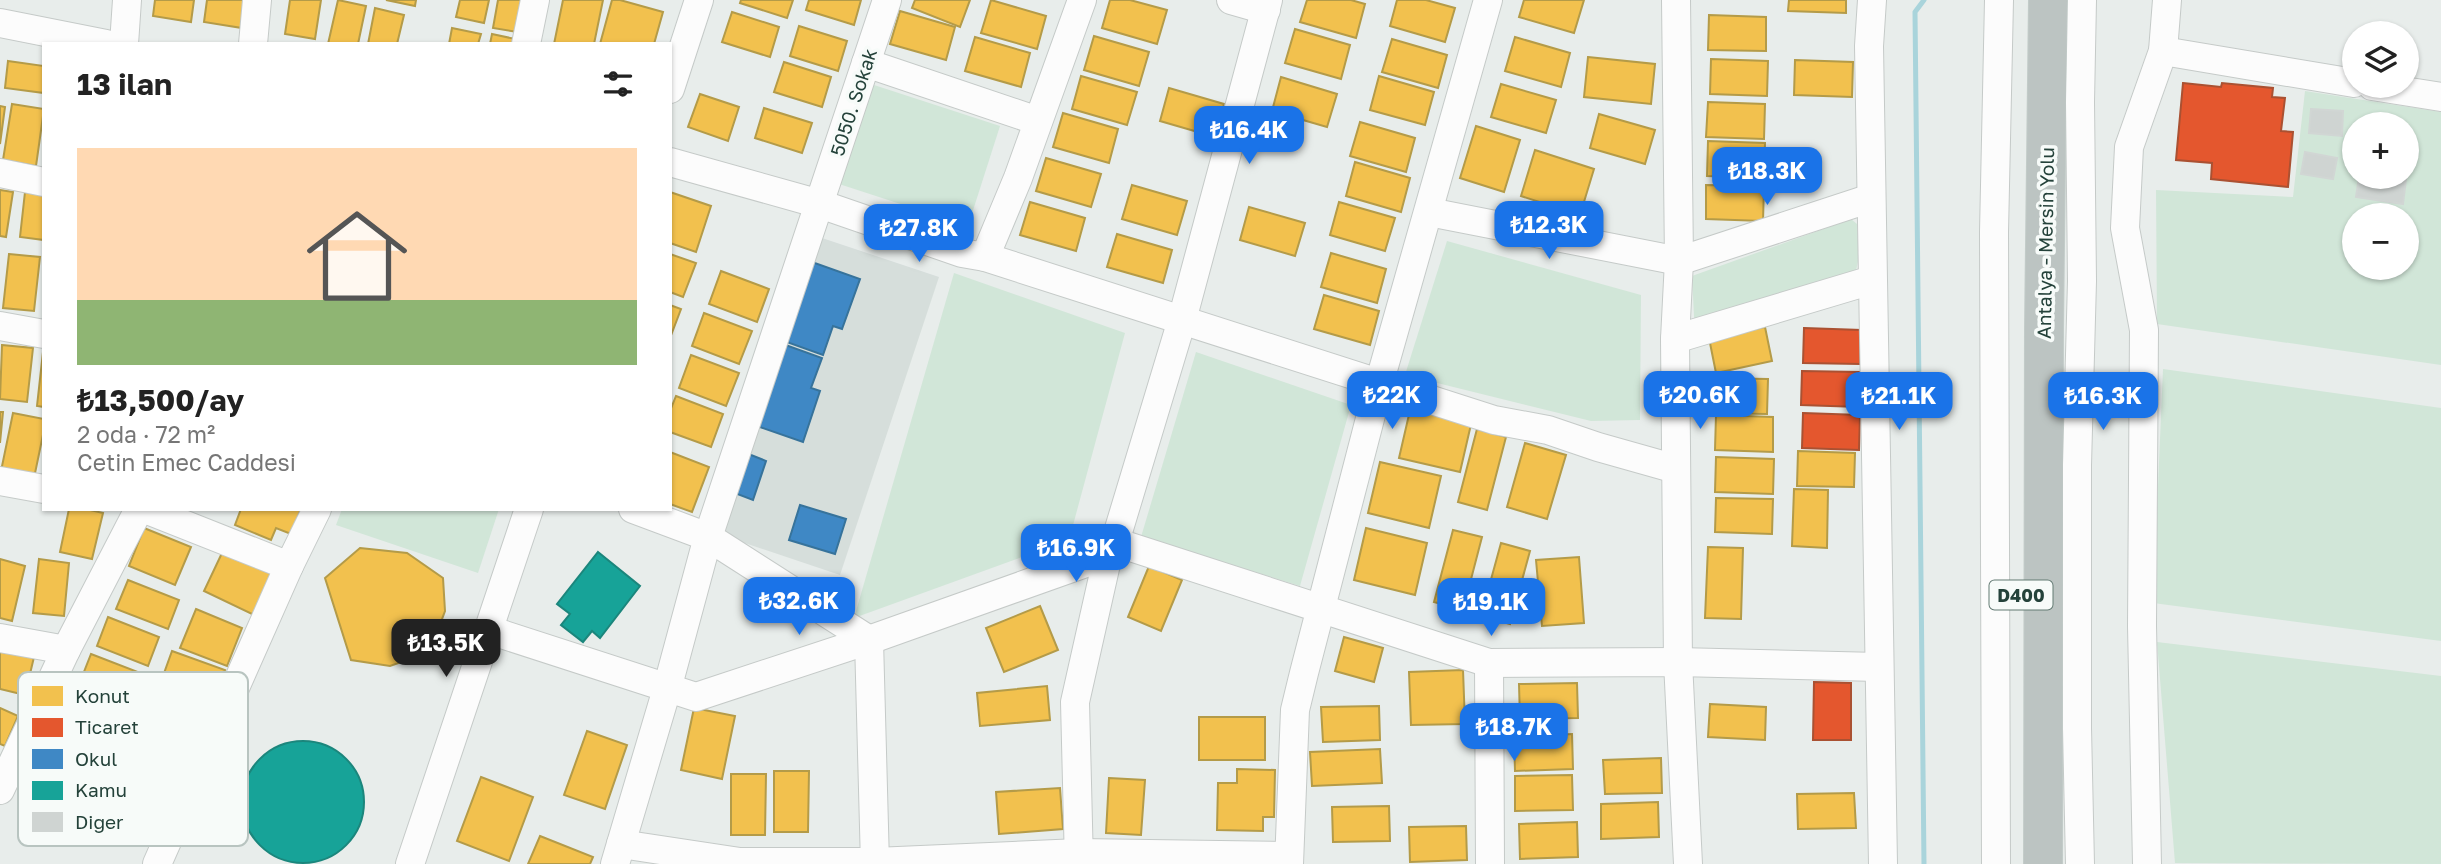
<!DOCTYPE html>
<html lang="tr">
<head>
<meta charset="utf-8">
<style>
	:root { --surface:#fff; --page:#f2f2f2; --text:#222; --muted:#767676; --accent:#1a73e8 }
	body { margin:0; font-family:"Golos Text",sans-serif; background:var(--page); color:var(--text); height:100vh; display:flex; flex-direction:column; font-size:26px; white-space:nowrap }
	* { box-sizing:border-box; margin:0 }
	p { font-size:23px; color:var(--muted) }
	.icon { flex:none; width:38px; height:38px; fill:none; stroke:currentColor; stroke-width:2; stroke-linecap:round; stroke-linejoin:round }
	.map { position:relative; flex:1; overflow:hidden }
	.drawer { position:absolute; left:42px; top:42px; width:630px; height:469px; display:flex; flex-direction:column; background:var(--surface); border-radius:0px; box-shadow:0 2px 5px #0004 }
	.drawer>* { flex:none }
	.controls { position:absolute; left:2342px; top:21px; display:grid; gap:14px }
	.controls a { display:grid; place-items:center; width:77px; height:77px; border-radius:50%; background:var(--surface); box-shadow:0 2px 5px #0004; font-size:35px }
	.price { position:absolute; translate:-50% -60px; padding:0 16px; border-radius:14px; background:var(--accent); color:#fff; font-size:23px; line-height:46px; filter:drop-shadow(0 2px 4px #0008) }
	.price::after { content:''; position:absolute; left:50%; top:42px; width:21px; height:16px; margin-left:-10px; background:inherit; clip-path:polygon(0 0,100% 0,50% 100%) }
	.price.current { background:#222; color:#fff }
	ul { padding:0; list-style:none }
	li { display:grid; align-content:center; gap:14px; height:371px; padding:0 35px }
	li span { display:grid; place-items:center; height:217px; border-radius:0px; color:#555 }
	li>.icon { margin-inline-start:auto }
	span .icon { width:126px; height:126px; fill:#fffc; stroke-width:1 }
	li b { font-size:30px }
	h2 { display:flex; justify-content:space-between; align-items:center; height:84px; padding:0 35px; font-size:30px }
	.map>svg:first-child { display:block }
	.built { fill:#d6dedb }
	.green { fill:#d1e6d8; fill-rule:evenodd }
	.homes { fill:#f2c14e; stroke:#b49b48; stroke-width:2 }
	.shops { fill:#e4572e; stroke:#aa5132; stroke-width:2 }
	.schools { fill:#3f88c5; stroke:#37739b; stroke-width:2 }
	.public { fill:#17a398; stroke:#1b867c; stroke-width:2 }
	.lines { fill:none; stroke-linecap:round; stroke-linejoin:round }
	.stream { stroke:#a9d4db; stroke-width:5 }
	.building { fill:#cfd4d2; stroke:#d1d6d4; stroke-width:2 }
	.minor-casing { stroke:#c5cac8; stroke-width:30 }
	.highway-casing { stroke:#c3ccc9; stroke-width:40 }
	.minor { stroke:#fcfcfc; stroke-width:28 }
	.highway { stroke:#bcc4c2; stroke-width:38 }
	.labels { text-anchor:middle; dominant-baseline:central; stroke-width:7; stroke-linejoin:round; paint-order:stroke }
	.shield { fill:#f7fbf9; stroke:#637a73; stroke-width:2 }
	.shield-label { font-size:18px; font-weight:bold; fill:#24423a }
	.street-label { font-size:19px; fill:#24423a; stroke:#f7fbf9 }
	.key { fill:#f7fbf9; stroke:#b8c4c0; stroke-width:2 }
	.key-label { font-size:19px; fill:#24423a }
</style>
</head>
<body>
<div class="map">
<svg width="2441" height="864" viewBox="0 0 2441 864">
	<rect width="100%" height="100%" fill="#e8edeb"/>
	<!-- built -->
	<polygon class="built" points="810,234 939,277 840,575 712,532"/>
	<!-- green -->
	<g class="green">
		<polygon points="874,85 1000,126 968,226 836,183"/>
		<path d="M2305 91 2441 112V365L2157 324 2156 190 2293 197ZM2354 124H2406V177H2354ZM2354 215H2406V268H2354Z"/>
		<polygon points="1851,219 1857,224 1859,257 1855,275 1695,336 1692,276"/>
		<polygon points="1447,241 1641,295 1640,420 1591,421 1405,375"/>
		<polygon points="954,273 1125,333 1069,540 854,618"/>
		<polygon points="1196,352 1351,405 1300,586 1141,537"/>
		<polygon points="2163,369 2441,408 2441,641 2153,603"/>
		<polygon points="342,509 499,509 478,573 336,525"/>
		<polygon points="2157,642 2441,676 2441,864 2175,863"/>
	</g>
	<!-- homes -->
	<g class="homes">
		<polygon points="155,0 194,0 191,22 153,16"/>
		<polygon points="207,0 247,0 242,28 204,22"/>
		<polygon points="290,0 321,0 315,39 285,34"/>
		<polygon points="338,0 366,6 358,44 328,44"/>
		<polygon points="386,0 416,0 415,6"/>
		<polygon points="460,0 489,0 484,23 456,17"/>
		<polygon points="498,0 530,0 524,33 493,28"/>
		<polygon points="563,0 603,0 594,44 554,44"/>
		<polygon points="612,0 620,0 663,12 654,44 600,44"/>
		<polygon points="741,0 793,0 787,18 740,3"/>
		<polygon points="809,0 861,0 854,25 806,10"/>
		<polygon points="915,0 970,0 960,27 912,8"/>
		<polygon points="991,0 1046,16 1037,49 981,33"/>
		<polygon points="1110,0 1130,0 1167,10 1157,44 1102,28"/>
		<polygon points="1307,0 1351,0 1365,4 1356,38 1300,22"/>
		<polygon points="1397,0 1426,0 1455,8 1445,42 1390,26"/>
		<polygon points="1524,0 1584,0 1574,33 1519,17"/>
		<polygon points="1789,0 1846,0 1846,13 1788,11"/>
		<polygon points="375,8 404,15 397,44 368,44"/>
		<polygon points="900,11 955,27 946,60 890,44"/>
		<polygon points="732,12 779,27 770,57 722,42"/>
		<polygon points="1709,15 1766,17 1766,51 1708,50"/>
		<polygon points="799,26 847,41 838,71 790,56"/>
		<polygon points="452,28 481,34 478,44 449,44"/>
		<polygon points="1295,29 1350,45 1341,79 1285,63"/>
		<polygon points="492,34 520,40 519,44 490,44"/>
		<polygon points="1094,36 1149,52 1139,86 1084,70"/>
		<polygon points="975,37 1030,53 1021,87 965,71"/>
		<polygon points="1515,37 1570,53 1561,87 1505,71"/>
		<polygon points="1392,39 1447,55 1438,88 1382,72"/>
		<polygon points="1588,57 1655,64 1651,104 1584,97"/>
		<polygon points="1711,59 1768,61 1767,96 1710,94"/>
		<polygon points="1795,60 1853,62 1852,97 1794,95"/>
		<polygon points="8,61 44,66 44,93 5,88"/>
		<polygon points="784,62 831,77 822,107 774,92"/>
		<polygon points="1081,76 1137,92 1127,125 1072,109"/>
		<polygon points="1379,76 1434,92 1425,125 1370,110"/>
		<polygon points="1281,77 1337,94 1327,127 1272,111"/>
		<polygon points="1501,84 1556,100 1546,133 1491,117"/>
		<polygon points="1169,88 1224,104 1215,137 1160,121"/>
		<polygon points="700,94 739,107 728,141 688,127"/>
		<polygon points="1708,102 1765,104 1764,139 1706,137"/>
		<polygon points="12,104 44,109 36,166 3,160"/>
		<polygon points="0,106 5,107 0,144"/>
		<polygon points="764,108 812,123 802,153 755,138"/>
		<polygon points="1063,113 1118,129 1109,163 1053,147"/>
		<polygon points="1599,114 1655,130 1645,164 1590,148"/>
		<polygon points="1360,122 1415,138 1406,172 1350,156"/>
		<polygon points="1476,126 1520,140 1504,192 1460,178"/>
		<polygon points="1708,141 1765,143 1764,178 1707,176"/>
		<polygon points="1535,150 1594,169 1580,215 1521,196"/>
		<polygon points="1046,158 1101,174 1091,207 1036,191"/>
		<polygon points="1355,162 1410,178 1401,212 1346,196"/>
		<polygon points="1132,185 1187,201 1177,235 1122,219"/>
		<polygon points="1706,185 1764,186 1763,221 1706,219"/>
		<polygon points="0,190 13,192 6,237 0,236"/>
		<polygon points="25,192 44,194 44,240 20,237"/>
		<polygon points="670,192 711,206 696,252 670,243"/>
		<polygon points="1030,202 1085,218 1076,251 1020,235"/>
		<polygon points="1339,202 1395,218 1385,251 1330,235"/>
		<polygon points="1249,207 1305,223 1295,256 1240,240"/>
		<polygon points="1117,234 1172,250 1163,283 1107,267"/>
		<polygon points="1331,253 1386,269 1377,303 1321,287"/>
		<polygon points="9,254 40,257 34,311 3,308"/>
		<polygon points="670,254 696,263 683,297 670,292"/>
		<polygon points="721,271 769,289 757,322 709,304"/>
		<polygon points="1324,295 1379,311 1370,345 1314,329"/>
		<polygon points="670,305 681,309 670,338"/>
		<polygon points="704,313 752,331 739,364 692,346"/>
		<polygon points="1765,327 1772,361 1716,373 1709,338"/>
		<polygon points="2,345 33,348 27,402 0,399"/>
		<polygon points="43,352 44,352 44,407 37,406"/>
		<polygon points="691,355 739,373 726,406 679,388"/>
		<polygon points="1711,378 1768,379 1767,414 1710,413"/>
		<polygon points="676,396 723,414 711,447 670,432 670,411"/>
		<polygon points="1411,406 1472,420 1460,472 1399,458"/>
		<polygon points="0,412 3,412 0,443"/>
		<polygon points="13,413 44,419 44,430 34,478 1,471"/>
		<polygon points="1716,415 1773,417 1773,452 1715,450"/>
		<polygon points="1477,429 1506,437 1487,510 1458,502"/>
		<polygon points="1525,443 1566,455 1547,519 1507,507"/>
		<polygon points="1798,451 1855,453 1854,487 1797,486"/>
		<polygon points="670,452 709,467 692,512 670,504"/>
		<polygon points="1716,457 1774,459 1773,494 1715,492"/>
		<polygon points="1380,462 1441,476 1429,528 1368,513"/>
		<polygon points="1794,489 1828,490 1827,548 1792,546"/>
		<polygon points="1716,498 1773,499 1772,534 1715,532"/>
		<polygon points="69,509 86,509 103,513 92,559 60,552"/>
		<polygon points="241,509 301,509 291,534 276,528 271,540 235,525"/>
		<polygon points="144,528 191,547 175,585 129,566"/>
		<polygon points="1366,528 1427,543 1415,595 1354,580"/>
		<polygon points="1453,530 1482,537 1463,610 1434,602"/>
		<polygon points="1501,543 1530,551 1510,624 1481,616"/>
		<polygon points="1708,547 1743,548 1741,619 1705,618"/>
		<polygon points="360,548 407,553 443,578 445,611 435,638 416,657 390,666 351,660 325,578"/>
		<polygon points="222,553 276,568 254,615 204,591"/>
		<polygon points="1579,557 1584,623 1542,626 1536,560"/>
		<polygon points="0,559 25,566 12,621 0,618"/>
		<polygon points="39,559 69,563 64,616 33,613"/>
		<polygon points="1149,566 1182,580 1161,631 1128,617"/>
		<polygon points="128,580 179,600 168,629 116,609"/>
		<polygon points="1040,606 1058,650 1004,672 986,628"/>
		<polygon points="196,609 242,628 227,666 180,648"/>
		<polygon points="108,617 159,637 148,666 97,646"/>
		<polygon points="1344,637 1383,648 1374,682 1335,671"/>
		<polygon points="0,649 34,657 25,695 0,689"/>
		<polygon points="172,651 225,670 211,709 158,690"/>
		<polygon points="91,654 143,674 131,703 80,682"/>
		<polygon points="1463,670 1465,724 1411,725 1409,672"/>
		<polygon points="1577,683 1578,718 1520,719 1519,684"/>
		<polygon points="1047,686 1050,720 980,726 977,693"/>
		<polygon points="1710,704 1766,707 1765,740 1708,737"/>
		<polygon points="1379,706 1380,740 1323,742 1321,707"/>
		<polygon points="0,708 18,716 5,746 0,744"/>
		<polygon points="694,708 735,716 722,779 681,770"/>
		<rect x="1199" y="717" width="66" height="43"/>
		<polygon points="587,731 627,745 605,809 564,795"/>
		<polygon points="1572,734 1573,769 1515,771 1514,736"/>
		<polygon points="1380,749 1382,783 1312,786 1310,752"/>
		<polygon points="1661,758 1662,793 1605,794 1603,760"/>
		<polygon points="1237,769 1275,770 1274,817 1263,817 1263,831 1217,830 1218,783 1237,783"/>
		<polygon points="774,771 809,771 808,832 774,832"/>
		<polygon points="731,774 766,774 765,835 731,835"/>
		<polygon points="1572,775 1573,810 1515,811 1515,776"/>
		<polygon points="481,777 533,797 509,861 457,841"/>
		<polygon points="1109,778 1145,780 1141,835 1106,833"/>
		<polygon points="1060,788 1063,829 999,834 996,792"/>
		<polygon points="1854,793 1856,828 1798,829 1797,794"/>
		<polygon points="1658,802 1659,837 1601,839 1601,804"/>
		<polygon points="1389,806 1390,841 1333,842 1332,807"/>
		<polygon points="1577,822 1578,857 1520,859 1519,824"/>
		<polygon points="1466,826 1467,860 1410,862 1409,827"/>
		<polygon points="540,836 593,857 590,864 528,864"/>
	</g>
	<!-- shops -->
	<g class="shops">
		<polygon points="2183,83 2221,87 2222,83 2273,88 2272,97 2285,98 2281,131 2293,132 2288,187 2211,179 2212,163 2176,160"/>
		<polygon points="1804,328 1861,330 1860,364 1803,363"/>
		<polygon points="1802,371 1860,372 1859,407 1801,405"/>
		<polygon points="1803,413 1860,415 1859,450 1802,448"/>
		<polygon points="1814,682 1851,683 1851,740 1813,740"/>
	</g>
	<!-- schools -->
	<g class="schools">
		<polygon points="809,261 860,279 842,329 833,326 823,355 781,340"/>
		<polygon points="780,343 822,358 811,388 820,391 803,442 751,424"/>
		<polygon points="746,453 766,461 753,500 732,492"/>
		<polygon points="800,505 846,519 835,554 789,540"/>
	</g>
	<!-- public -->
	<g class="public">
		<polygon points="598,552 640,586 600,638 592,631 583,642 561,625 570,614 557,604"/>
		<circle cx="303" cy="802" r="61"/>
	</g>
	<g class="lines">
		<!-- stream -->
		<polyline class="stream" points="1924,864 1915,12 1924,0"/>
	</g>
	<!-- building -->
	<g class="building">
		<polygon points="2311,109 2343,111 2342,136 2309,133"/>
		<polygon points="2305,152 2337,158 2333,179 2301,174"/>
		<polygon points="2359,177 2406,179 2403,204 2356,197"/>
	</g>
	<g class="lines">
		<defs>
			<g id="minor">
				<polyline points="1231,0 1266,10"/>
				<polyline points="1676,0 1679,261 1675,339 1678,662 1688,864"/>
				<polyline points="1872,0 1869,46 1883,864"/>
				<polyline points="0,23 106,44"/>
				<polyline points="124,44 127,0"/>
				<polyline points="253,44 257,0"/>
				<polyline points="526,44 535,0"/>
				<polyline points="2163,51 2354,83"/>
				<polyline points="866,63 1038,121"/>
				<polyline points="2372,86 2441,97"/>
				<polyline points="670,89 699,0"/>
				<polyline points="670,162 820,204 962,253 985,257 1494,420 1548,430 1598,447 1676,469"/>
				<polyline points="0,173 44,182"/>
				<polyline points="1429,212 1679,261 1871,198"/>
				<polyline points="985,257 1018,178 1082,0"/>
				<polyline points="0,326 44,334"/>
				<polyline points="1675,339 1872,280"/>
				<polyline points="0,481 44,489"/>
				<polyline points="145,509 289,566"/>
				<polyline points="633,509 708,537 869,640 875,864"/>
				<polyline points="1115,542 1489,663 1678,662 1878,667"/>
				<polyline points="489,630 696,697 869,640 1108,555"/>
				<polyline points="0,638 66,650"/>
				<polyline points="1489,663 1490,864"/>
				<polyline points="0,790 66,650 139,509"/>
				<polyline points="621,844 740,862 875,862 1079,853 1288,856"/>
				<polyline points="157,864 289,566 317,509"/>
				<polyline points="410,864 529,509"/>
				<polyline points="615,864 667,689 708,537 887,0"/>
				<polyline points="1079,864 1075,702 1108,555 1115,542 1182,320 1268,0"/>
				<polyline points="1289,864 1295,710 1304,673 1379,384 1488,0"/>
				<polyline points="1996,864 1994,232 1999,0"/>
				<polyline points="2080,864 2077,728 2077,465 2082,281 2080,102 2082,0"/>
				<polyline points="2147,864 2142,626 2144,330 2125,228 2129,147 2163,51 2167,0"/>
			</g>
			<polyline id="highway" points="2043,864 2044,328 2048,0"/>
		</defs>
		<!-- minor casing -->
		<use href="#minor" class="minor-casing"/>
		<!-- highway casing -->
		<use href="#highway" class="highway-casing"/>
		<!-- minor -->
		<use href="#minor" class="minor"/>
		<!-- highway -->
		<use href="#highway" class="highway"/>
	</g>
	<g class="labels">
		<!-- shield labels -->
		<rect class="shield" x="1989.5" y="580.5" width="63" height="29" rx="5"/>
		<g class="shield-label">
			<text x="2021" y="595">D400</text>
		</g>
		<!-- street labels -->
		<g class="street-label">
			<text transform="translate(853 102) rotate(-72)">5050. Sokak</text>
			<text transform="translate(2045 243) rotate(-89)">Antalya - Mersin Yolu</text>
		</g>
	</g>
	<!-- legend -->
	<rect x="18" y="672" width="230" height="174" rx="10" class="key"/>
	<rect x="32" y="686" width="31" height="20" fill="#f2c14e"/>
	<rect x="32" y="718" width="31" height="19" fill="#e4572e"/>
	<rect x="32" y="749" width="31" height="20" fill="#3f88c5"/>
	<rect x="32" y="781" width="31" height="19" fill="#17a398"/>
	<rect x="32" y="812" width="31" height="20" fill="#cfd4d2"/>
	<g class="key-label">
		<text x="75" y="703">Konut</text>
		<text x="75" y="734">Ticaret</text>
		<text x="75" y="766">Okul</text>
		<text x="75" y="797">Kamu</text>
		<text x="75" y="829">Diğer</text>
	</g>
</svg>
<div class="controls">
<a><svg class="icon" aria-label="layers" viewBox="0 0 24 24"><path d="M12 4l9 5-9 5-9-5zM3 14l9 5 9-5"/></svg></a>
<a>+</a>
<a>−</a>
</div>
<b class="price" style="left:1249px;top:166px">₺16.4K</b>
<b class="price" style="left:1767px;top:207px">₺18.3K</b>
<b class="price" style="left:1549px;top:261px">₺12.3K</b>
<b class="price" style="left:919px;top:264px">₺27.8K</b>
<b class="price" style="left:1392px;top:431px">₺22K</b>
<b class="price" style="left:1700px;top:431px">₺20.6K</b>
<b class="price" style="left:1899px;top:432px">₺21.1K</b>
<b class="price" style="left:2103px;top:432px">₺16.3K</b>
<b class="price" style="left:1076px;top:584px">₺16.9K</b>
<b class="price" style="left:799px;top:637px">₺32.6K</b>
<b class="price" style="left:1491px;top:638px">₺19.1K</b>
<b class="price current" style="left:446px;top:679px">₺13.5K</b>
<b class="price" style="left:1514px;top:763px">₺18.7K</b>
<section class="drawer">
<h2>13 ilan<svg class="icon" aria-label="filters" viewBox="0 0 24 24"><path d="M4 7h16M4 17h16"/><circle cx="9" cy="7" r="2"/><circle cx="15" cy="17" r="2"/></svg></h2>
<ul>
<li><span style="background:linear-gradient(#ffd9b3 70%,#8fb573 0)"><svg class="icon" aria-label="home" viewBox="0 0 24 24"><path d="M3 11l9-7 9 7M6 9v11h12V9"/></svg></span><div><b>₺13,500/ay</b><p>2 oda · 72 m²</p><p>Cetin Emec Caddesi</p></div></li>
</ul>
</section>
</div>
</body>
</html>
